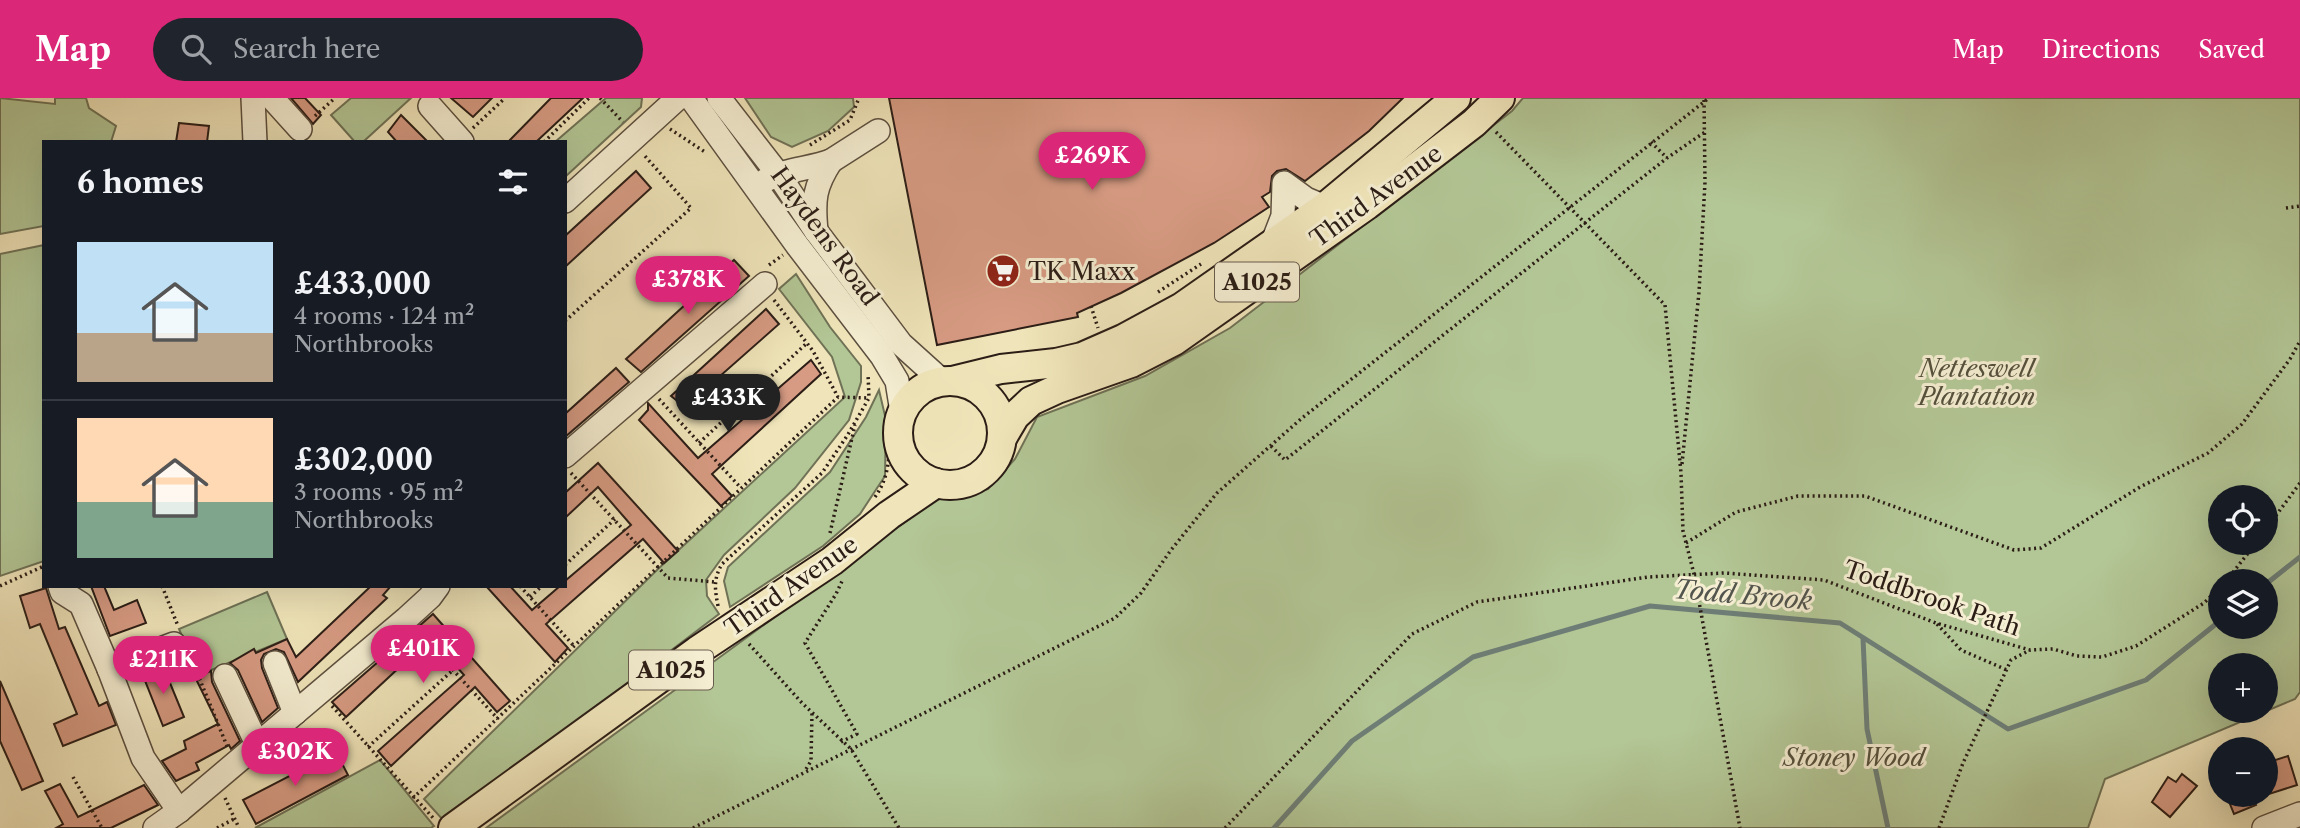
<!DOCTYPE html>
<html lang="en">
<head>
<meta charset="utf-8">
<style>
	:root { --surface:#171b24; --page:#20242c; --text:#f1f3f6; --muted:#9ea1a6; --line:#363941; --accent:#db2777 }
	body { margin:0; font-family:"Libre Caslon Text",serif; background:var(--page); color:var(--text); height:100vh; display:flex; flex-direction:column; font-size:26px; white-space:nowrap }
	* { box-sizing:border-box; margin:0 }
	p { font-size:23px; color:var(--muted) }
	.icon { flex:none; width:38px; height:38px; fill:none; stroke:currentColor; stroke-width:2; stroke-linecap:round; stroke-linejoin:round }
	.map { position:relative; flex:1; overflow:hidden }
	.side { position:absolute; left:42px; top:42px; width:525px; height:448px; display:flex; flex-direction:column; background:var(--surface); border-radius:0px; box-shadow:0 7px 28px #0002 }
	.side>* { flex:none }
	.buttons { position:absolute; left:2208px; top:387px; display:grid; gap:14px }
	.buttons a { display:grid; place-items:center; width:70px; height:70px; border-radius:50%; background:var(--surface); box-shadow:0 7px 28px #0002; font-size:35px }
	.price { position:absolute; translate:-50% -60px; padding:0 16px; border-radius:24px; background:var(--accent); color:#fff; font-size:23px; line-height:46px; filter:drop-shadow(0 2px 4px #0008) }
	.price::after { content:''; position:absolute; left:50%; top:42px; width:21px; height:16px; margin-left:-10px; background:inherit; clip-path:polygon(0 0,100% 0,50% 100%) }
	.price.current { background:#222; color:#fff }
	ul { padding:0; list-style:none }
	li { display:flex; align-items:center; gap:21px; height:175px; padding:0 35px }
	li+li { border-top:2px solid var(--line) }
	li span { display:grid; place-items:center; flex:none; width:196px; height:140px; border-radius:0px; color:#555 }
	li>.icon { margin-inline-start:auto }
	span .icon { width:84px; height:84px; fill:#fffc; stroke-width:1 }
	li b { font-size:30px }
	h2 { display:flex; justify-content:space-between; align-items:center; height:84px; padding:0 35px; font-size:30px }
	header { display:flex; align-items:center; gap:42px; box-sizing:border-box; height:98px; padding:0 35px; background:var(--accent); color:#fff }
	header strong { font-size:33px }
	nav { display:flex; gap:38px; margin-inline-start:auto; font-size:24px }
	.search { width:490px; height:63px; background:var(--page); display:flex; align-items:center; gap:18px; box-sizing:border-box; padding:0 24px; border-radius:38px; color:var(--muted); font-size:26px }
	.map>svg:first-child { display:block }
	.green { fill:#b3c695; stroke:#6f7256; stroke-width:2; fill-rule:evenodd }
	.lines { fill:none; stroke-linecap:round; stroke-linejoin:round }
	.stream { stroke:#6e7e76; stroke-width:5 }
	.building { fill:#d79b83; stroke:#2b1d16; stroke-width:2 }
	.minor-casing { stroke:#5c4f3f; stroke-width:26 }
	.major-casing { stroke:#2b1d16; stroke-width:32 }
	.path { stroke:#2b1d16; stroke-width:3.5; stroke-dasharray:2 3.5; stroke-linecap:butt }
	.minor { stroke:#f5eed2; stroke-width:23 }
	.major { stroke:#f0e5ba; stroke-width:28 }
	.labels { text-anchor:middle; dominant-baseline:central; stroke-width:6; stroke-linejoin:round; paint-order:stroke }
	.shield { fill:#f5eed2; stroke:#685c4e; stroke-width:2 }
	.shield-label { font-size:23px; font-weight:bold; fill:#2b1d16 }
	.street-label { font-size:24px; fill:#2b1d16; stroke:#f5eed2 }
	.poi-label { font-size:24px; fill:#2b1d16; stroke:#f5eed2; text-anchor:start }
	.park-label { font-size:24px; font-style:italic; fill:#54503c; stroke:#f5eed2 }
	.water-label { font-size:26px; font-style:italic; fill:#52554e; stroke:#f5eed2 }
</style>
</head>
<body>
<header>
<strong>Map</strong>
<div class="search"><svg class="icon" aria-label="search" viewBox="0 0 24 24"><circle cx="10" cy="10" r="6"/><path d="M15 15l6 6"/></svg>Search here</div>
<nav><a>Map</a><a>Directions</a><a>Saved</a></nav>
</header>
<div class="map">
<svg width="2300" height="730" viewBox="0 0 2300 730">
	<rect width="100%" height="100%" fill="#f0e5ba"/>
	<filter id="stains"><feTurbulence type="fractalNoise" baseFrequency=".00286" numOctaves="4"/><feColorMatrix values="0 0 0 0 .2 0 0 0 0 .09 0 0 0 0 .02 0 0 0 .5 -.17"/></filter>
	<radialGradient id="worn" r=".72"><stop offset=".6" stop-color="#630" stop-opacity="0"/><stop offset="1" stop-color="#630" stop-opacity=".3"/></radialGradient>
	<!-- green -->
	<g class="green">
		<polygon points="0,0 55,6 55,0 86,0 89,10 116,28 111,44 44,44 44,128 0,136"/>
		<polygon points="351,0 411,0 363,44 355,44 331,17"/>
		<polygon points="606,0 642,0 641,9 565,79 565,44 555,44"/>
		<polygon points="745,0 853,0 854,9 828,33 792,49 771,39"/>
		<path d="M1523 0H2300V594L2295 601 2105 681 2088 730H486L939 399 988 391 1015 361 1037 319 1145 278 1230 230 1512 13ZM2221 399H2266V444H2221ZM2221 483H2266V528H2221ZM2221 567H2266V612H2221Z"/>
		<polygon points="44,147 44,463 0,478 0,156"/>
		<polygon points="796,176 830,229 861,268 861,284 849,322 795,390 724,457 706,482 707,498 719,516 541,651 443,722 424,701 658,471 845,299 832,259 779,191"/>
		<polygon points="879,292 886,322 885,378 860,416 823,448 730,509 724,483 728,469 830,374 866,319"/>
		<polygon points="267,494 287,541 199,577 179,531"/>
		<polygon points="380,662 434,728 431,730 255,730"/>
	</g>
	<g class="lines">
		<!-- stream -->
		<g class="stream">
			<polyline points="2266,486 2300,459"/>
			<polyline points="1863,540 1867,631 1888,730"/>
			<polyline points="1274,730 1352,643 1473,559 1650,508 1840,525 2008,631 2146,582 2221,522"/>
		</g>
	</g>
	<!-- building -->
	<g class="building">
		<polygon points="291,0 305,0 321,17 313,26"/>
		<polygon points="451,0 492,0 473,19"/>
		<polygon points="551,0 583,0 536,44 508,44"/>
		<polygon points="889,0 1403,0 1369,33 1305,83 1286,71 1277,73 1272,78 1270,94 1262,99 1269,109 1214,145 1121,195 1077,215 1078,219 937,247"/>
		<polygon points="401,17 428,44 397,44 388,34"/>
		<polygon points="179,25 209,28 207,44 176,44"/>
		<polygon points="636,73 651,90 565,169 565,138"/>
		<polygon points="734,162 749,178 641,274 626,261"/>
		<polygon points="766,211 779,226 685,309 671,298"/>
		<polygon points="811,262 821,276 712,376 732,398 721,408 639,322 648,312 648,305 698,360"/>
		<polygon points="616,270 629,284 565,339 565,316"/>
		<polygon points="598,365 678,453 664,465 643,441 546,526 568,550 555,564 486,488 510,488 532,512 560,488 565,488 565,483 631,427 598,389 565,420 565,395"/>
		<polygon points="91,488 104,488 114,512 137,502 146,525 110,538"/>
		<polygon points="371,488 391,488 383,497 387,500 298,584 284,554 276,551 264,556 261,562 262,570 278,610 262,624 238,572 230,565 254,551 256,555 287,541 296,559"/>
		<polygon points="46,490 59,531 65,529 99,608 107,604 116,627 63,648 54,626 77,616 40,526 30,530 20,498"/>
		<polygon points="433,516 510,603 497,614 475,589 391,668 378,653 464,577 431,540 346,619 332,604"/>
		<polygon points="163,568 184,619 163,628 142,575"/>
		<polygon points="211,573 212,584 240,643 231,651 229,647 196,665 199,672 176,683 162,663 186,651 184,643 218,626 195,579"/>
		<polygon points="0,583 43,683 22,692 0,643"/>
		<polygon points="336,654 348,677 256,726 243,702"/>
		<polygon points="2288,658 2297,687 2266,697 2266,665"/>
		<polygon points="2182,676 2197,688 2170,719 2152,704 2168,679 2176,684"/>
		<polygon points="60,686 78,719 144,687 158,707 111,730 56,730 63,726 45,693"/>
		<polygon points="2226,696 2252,696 2256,707 2234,716"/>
	</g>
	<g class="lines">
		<defs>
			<g id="minor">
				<polyline points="253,0 255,44"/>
				<polyline points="272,0 300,31"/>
				<polyline points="691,0 797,147 882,258 897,283 902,314"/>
				<polyline points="719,0 778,76 816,133 901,246 942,283"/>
				<polyline points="430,8 462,44"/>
				<polyline points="831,63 878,33"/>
				<path d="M766 82C786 71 809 71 831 63 814 89 813 102 816 133"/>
				<polyline points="565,103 678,0"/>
				<polyline points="1271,149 1283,118 1284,85 1306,101 1325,109"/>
				<polyline points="565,358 765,186"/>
				<polyline points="60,488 62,494 81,506 109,571 143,660 179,713"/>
				<polyline points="275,565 295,615"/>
				<polyline points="109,571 174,546"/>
				<polyline points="225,578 257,646"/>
				<polyline points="155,730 179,713 406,521 430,499 438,488"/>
				<polyline points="2264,730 2300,716"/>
			</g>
			<g id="major">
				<circle cx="950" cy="335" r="52"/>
				<polyline points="952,283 1001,271 1056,265 1082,259 1123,241 1182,209 1325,109 1456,0"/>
				<polyline points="1002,340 1015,318 1031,303 1057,291 1131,265 1174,243 1367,107 1474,25 1500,0"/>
				<polyline points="453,730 697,553 832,463 889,417 936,385"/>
			</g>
		</defs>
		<!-- minor casing -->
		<use href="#minor" class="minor-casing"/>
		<!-- major casing -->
		<use href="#major" class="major-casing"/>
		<!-- path -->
		<g class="path">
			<polyline points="600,0 623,24"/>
			<polyline points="315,18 335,0"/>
			<polyline points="473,30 505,0"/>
			<polyline points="670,31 705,54"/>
			<polyline points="1496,34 1665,207 1681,375 1683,433 1694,476 1740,730"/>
			<polyline points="544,44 589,0"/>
			<polyline points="1651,44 1667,60"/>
			<polyline points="810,47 850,22 859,0"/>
			<polyline points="2286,110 2300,108"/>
			<polyline points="769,167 783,157"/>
			<polyline points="1158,194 1201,166"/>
			<polyline points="774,202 813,253 838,299"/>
			<polyline points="1091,208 1098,230"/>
			<polyline points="565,223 691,110 644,57"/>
			<polyline points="659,301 741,390"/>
			<polyline points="699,345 807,245"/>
			<polyline points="1271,348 1285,362 1667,60 1705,34"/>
			<polyline points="1682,366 1699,194 1705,84 1704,0"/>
			<polyline points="571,375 668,480 715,484"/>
			<path d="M875 399C891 377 890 352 888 326"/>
			<polyline points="2266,431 2300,385"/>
			<polyline points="830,435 855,327"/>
			<polyline points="1686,445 1736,414 1798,398 1865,398 2014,452 2041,450 2140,389 2208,355 2242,326 2290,261 2300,243"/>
			<polyline points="565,467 615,421"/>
			<polyline points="2226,483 2257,444"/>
			<polyline points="0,488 44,468"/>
			<polyline points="162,488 178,528"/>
			<polyline points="520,488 573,547"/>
			<polyline points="530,499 542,488"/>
			<path d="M718 508C715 492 713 481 722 466L822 375 847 338 869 300 868 276"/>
			<polyline points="1937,526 1961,552 2007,572"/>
			<polyline points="419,535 498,621"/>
			<polyline points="749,546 802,605 851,651 899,730"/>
			<polyline points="189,555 227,648"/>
			<polyline points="332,608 435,722"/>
			<polyline points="841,644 857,636 805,545 836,496 843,481"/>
			<polyline points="368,649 453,572"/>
			<polyline points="806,671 811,663 812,614"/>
			<polyline points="73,679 102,730"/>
			<polyline points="225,700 239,730"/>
			<polyline points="413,700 838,299 869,300"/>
			<polyline points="217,730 234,721"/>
			<polyline points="693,730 1115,520 1141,495 1171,452 1217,395 1302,320 1709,0"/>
			<polyline points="1225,730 1412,536 1477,504 1648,479 1724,475 1824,482 1936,525 2030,552 2053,551 2077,558 2102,559 2136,548 2204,505 2221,488"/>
			<polyline points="1939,730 1963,665 2011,562 2030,552"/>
		</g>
		<!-- minor -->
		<use href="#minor" class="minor"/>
		<!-- major -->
		<use href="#major" class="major"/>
	</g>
	<!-- icons -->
	<defs>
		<symbol id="supermarket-disc" viewBox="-11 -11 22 22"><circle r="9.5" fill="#8f2418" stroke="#f5eed2"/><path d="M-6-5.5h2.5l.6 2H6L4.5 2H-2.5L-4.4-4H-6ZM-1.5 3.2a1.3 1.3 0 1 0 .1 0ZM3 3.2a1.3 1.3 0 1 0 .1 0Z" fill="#fff"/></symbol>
	</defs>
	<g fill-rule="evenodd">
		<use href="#supermarket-disc" x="984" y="154" width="38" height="38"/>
	</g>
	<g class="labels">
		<!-- shield labels -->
		<g class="shield">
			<rect x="1215" y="164.5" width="84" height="39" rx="5"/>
			<rect x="629" y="552.5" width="84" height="39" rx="5"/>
		</g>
		<g class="shield-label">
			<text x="1257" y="184">A1025</text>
			<text x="671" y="572">A1025</text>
		</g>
		<!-- street labels -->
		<g class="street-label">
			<text transform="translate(1376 98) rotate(-36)">Third Avenue</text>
			<text transform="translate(825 138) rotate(54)">Haydens Road</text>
			<text transform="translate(791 488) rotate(-35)">Third Avenue</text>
			<text transform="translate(1932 500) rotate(19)">Toddbrook Path</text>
		</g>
		<!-- poi labels -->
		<g class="poi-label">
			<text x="1028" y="173">TK Maxx</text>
		</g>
		<!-- park labels -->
		<g class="park-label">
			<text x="1977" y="270">Netteswell<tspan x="1977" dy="28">Plantation</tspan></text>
			<text x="1854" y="659">Stoney Wood</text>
		</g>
		<!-- water labels -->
		<g class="water-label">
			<text transform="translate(1743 497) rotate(5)">Todd Brook</text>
		</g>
	</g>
	<rect width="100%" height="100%" filter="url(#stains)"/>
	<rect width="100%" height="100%" fill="url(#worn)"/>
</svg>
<div class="buttons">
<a><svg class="icon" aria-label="locate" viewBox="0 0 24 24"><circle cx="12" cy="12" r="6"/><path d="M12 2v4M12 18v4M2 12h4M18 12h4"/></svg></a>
<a><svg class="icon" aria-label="layers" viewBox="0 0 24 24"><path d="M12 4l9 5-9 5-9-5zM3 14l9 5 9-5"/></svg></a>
<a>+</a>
<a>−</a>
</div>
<b class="price" style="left:1092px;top:94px">£269K</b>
<b class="price" style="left:688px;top:218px">£378K</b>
<b class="price current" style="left:728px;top:336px">£433K</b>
<b class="price" style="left:423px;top:587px">£401K</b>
<b class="price" style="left:163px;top:598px">£211K</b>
<b class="price" style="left:295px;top:690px">£302K</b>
<section class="side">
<h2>6 homes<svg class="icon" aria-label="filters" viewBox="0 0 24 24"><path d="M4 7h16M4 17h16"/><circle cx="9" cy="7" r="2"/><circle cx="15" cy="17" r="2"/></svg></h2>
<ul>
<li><span style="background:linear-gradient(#bfe0f5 65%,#b9a48a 0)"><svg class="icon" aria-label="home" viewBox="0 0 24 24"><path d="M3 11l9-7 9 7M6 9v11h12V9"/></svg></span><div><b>£433,000</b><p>4 rooms · 124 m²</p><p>Northbrooks</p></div></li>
<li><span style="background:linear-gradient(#ffd9b3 60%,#7fa58c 0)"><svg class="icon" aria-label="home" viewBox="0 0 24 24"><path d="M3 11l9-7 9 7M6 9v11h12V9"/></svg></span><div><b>£302,000</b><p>3 rooms · 95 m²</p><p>Northbrooks</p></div></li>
</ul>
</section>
</div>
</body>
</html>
